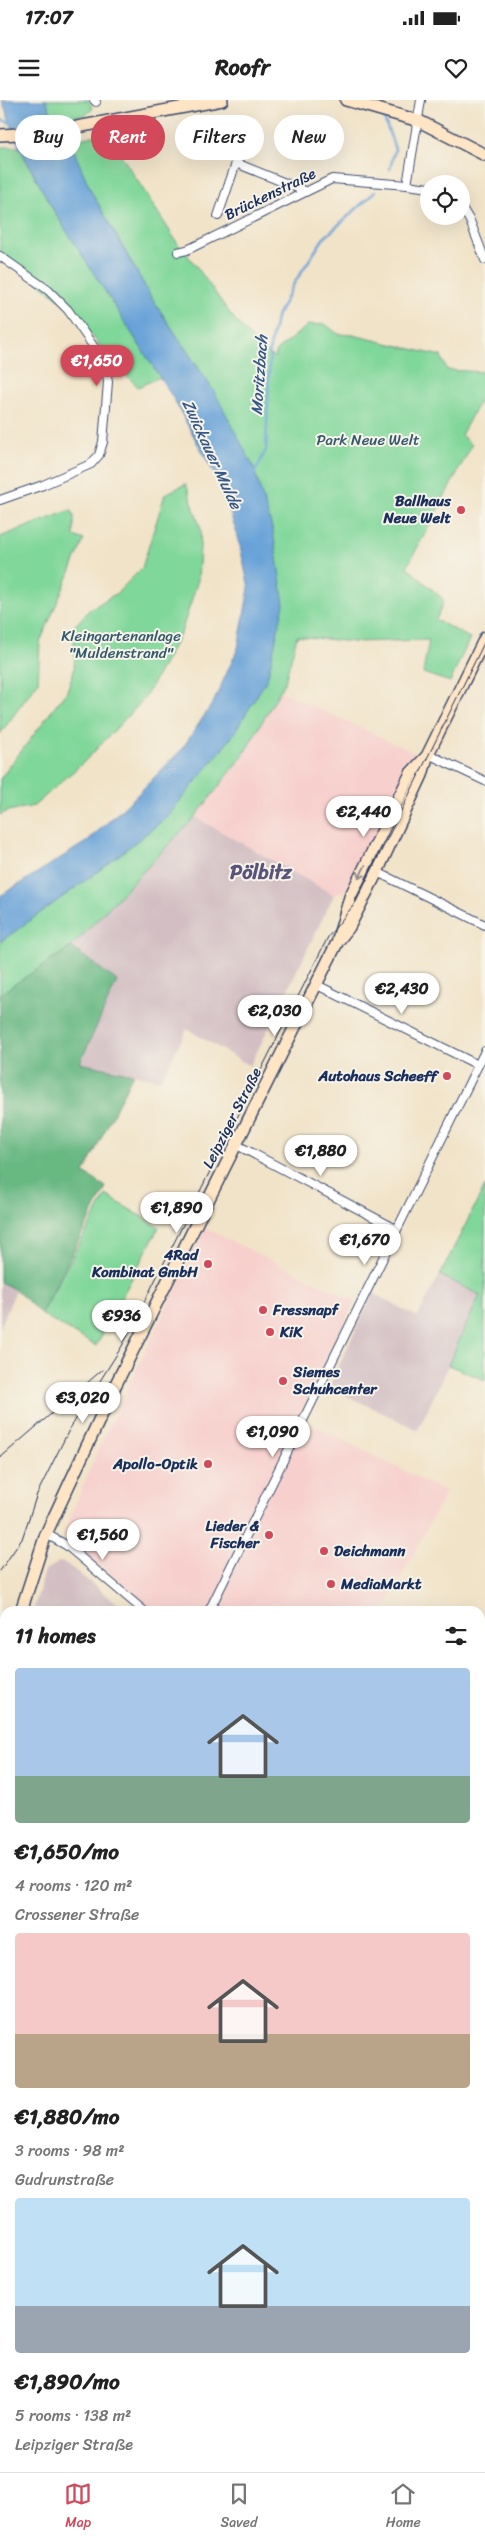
<!DOCTYPE html>
<html lang="en">
<head>
<meta charset="utf-8">
<style>
	:root { --surface:#fff; --page:#f2f2f2; --text:#222; --muted:#767676; --line:#e0e0e0; --accent:#d1495b }
	body { margin:0; font-family:Sriracha,sans-serif; background:var(--page); color:var(--text); height:100vh; display:flex; flex-direction:column; font-size:19px; white-space:nowrap }
	* { box-sizing:border-box; margin:0 }
	p { font-size:16px; color:var(--muted) }
	.icon { flex:none; width:28px; height:28px; fill:none; stroke:currentColor; stroke-width:2; stroke-linecap:round; stroke-linejoin:round }
	.map { position:relative; flex:1; overflow:hidden }
	.drawer { position:absolute; left:0px; top:1506px; width:485px; height:866px; display:flex; flex-direction:column; background:var(--surface); border-radius:15px 15px 0 0; box-shadow:0 5px 20px #0002 }
	.drawer>* { flex:none }
	.hud { position:absolute; left:15px; top:15px; width:455px; height:45px; display:flex; gap:10px }
	.fabs { position:absolute; left:420px; top:75px; display:grid; gap:10px }
	.fabs a { display:grid; place-items:center; width:50px; height:50px; border-radius:50%; background:var(--surface); box-shadow:0 5px 20px #0002; font-size:25px }
	.price { position:absolute; translate:-50% -42px; padding:0 11px; border-radius:18px; background:#fff; color:#222; font-size:16px; line-height:32px; filter:drop-shadow(0 1px 2px #0008) }
	.price::after { content:''; position:absolute; left:50%; top:30px; width:15px; height:11px; margin-left:-8px; background:inherit; clip-path:polygon(0 0,100% 0,50% 100%) }
	.price.selected { background:var(--accent); color:#fff }
	ul { padding:0; list-style:none }
	li { display:grid; align-content:center; gap:10px; height:265px; padding:0 15px }
	li span { display:grid; place-items:center; height:155px; border-radius:5px; color:#555 }
	li>.icon { margin-inline-start:auto }
	span .icon { width:90px; height:90px; fill:#fffc; stroke-width:1 }
	li b { font-size:21px }
	h2 { display:flex; justify-content:space-between; align-items:center; height:60px; padding:0 15px; font-size:21px }
	.tag { padding:0 18px; border-radius:22px; background:var(--surface); box-shadow:0 5px 20px #0002; font-size:18px; line-height:45px }
	.tag.selected { background:var(--accent); color:#fff }
	.status { display:flex; justify-content:space-between; align-items:center; height:35px; padding:0 25px; background:var(--surface); direction:ltr }
	.status svg { height:14px; fill:currentColor }
	header { display:flex; justify-content:space-between; align-items:center; height:65px; padding:0 15px; background:var(--surface); font-size:22px; font-weight:700 }
	.menu { display:flex; justify-content:space-around; align-items:center; height:70px; border-top:1px solid var(--line); background:var(--surface); font-size:14px; color:var(--muted) }
	.menu a { display:grid; justify-items:center; gap:2px }
	.menu .selected { color:var(--accent) }
	.map>svg:first-child { display:block }
	.built { fill:#f7d0cd }
	.industrial { fill:#d2bec3 }
	.green { fill:#80d79a; stroke:#4e837c }
	.forest { fill:#68b882; stroke:#427470 }
	.water { fill:#68a2d8; stroke:#42689b }
	.lines { fill:none; stroke-linecap:round; stroke-linejoin:round }
	.stream { stroke:#68a2d8; stroke-width:2.5 }
	.street-casing { stroke:#3b4a6e; stroke-width:10 }
	.secondary-casing { stroke:#3b4a6e; stroke-width:14 }
	.street { stroke:#fff; stroke-width:8 }
	.secondary { stroke:#fee5c5; stroke-width:11 }
	.tram { stroke:#1b2f5e; stroke-width:1 }
	.rail-casing { stroke:#1b2f5e; stroke-width:4.5 }
	.rail { stroke:#f7f3e8; stroke-width:2.5; stroke-dasharray:8; stroke-linecap:butt }
	.oneway { stroke:#8c8a92 }
	.poi-dot { fill:#d1495b; stroke:#f7f3e8; stroke-width:2 }
	.labels { text-anchor:middle; dominant-baseline:central; stroke-width:4; stroke-linejoin:round; paint-order:stroke }
	.street-label { font-size:15px; fill:#1b2f5e; stroke:#f7f3e8 }
	.park-label { font-size:15px; fill:#34596d; stroke:#f7f3e8 }
	.poi-label { font-size:15px; font-weight:bold; fill:#1b2f5e; stroke:#f7f3e8; text-anchor:end }
	.water-label { font-size:16px; font-style:italic; fill:#365789; stroke:#f7f3e8 }
	.district-label { font-size:20px; font-weight:bold; fill:#58537b; stroke:#f7f3e8 }
</style>
</head>
<body>
<div class="status"><b>17:07</b><svg viewBox="0 0 49 12"><path d="M0 12V9h3v3zM5 12V6h3v6zM10 12V3h3v9zM15 12V0h3v12zM26 1h20v11H26zM47 4h2v5h-2z"/></svg></div>
<header><svg class="icon" aria-label="menu" viewBox="0 0 24 24"><path d="M4 6h16M4 12h16M4 18h16"/></svg>Roofr<svg class="icon" aria-label="heart" viewBox="0 0 24 24"><path d="M12 20l-8-8c-3-5 5-10 8-4 3-6 11-1 8 4z"/></svg></header>
<div class="map">
<svg width="485" height="2372" viewBox="0 0 485 2372">
	<rect width="100%" height="100%" fill="#f7f3e8"/>
	<filter id="ink" filterUnits="userSpaceOnUse"><feTurbulence type="fractalNoise" baseFrequency=".02" numOctaves="2"/><feDisplacementMap in="SourceGraphic" scale="10" xChannelSelector="R" yChannelSelector="G"/><feConvolveMatrix kernelMatrix="1 2 1 2 8 2 1 2 1" color-interpolation-filters="sRGB"/></filter>
	<filter id="wash" filterUnits="userSpaceOnUse"><feTurbulence type="fractalNoise" baseFrequency=".0096" numOctaves="4" result="noise"/><feDisplacementMap in="SourceGraphic" scale="20" xChannelSelector="R" yChannelSelector="G"/><feGaussianBlur stdDeviation="1.12" result="paint"/><feColorMatrix in="noise" values="0 0 0 0 0 0 0 0 0 0 0 0 0 0 0 0 0 1.4 0 .05"/><feComposite in="paint" operator="in"/></filter>
	<g filter="url(#wash)">
		<rect width="100%" height="100%" fill="#f1e3c8"/>
		<!-- built -->
		<g class="built">
			<polygon points="280,591 417,654 348,790 334,795 195,717 242,657"/>
			<polygon points="205,1128 355,1201 299,1318 446,1392 383,1511 154,1511 63,1436 99,1347"/>
			<polygon points="0,1750 5,1751 5,1997 0,1994"/>
			<polygon points="480,1844 485,1847 485,1916 480,1924"/>
			<polygon points="480,2233 485,2234 485,2284 480,2306"/>
			<polygon points="5,2257 5,2368 80,2368 78,2372 0,2372 0,2261"/>
		</g>
		<!-- industrial -->
		<g class="industrial">
			<polygon points="195,717 334,795 250,966 187,929 161,980 80,963 116,881 71,847"/>
			<polygon points="440,1175 481,1195 418,1330 329,1287 373,1193 417,1217"/>
			<polygon points="0,1182 16,1190 0,1228"/>
			<polygon points="59,1462 65,1463 127,1511 33,1511 45,1471"/>
			<polygon points="5,1628 5,1742 0,1740 0,1649"/>
			<polygon points="0,2030 5,2031 5,2257 0,2261"/>
		</g>
		<!-- green -->
		<g class="green">
			<polygon points="46,0 88,0 93,9 85,15 60,19 51,13"/>
			<path d="M107 33 178 144C212 181 232 229 275 258L276 251 308 225 325 224 338 234 353 235 441 256 447 270 485 272V291L461 335 472 345 407 467 444 500 436 520 470 538 450 582 423 573 429 540 353 542 297 536 285 582 242 657 195 717 71 847 0 894V842L104 767 167 717 231 638 267 579 215 293 150 195 91 91 69 41Z"/>
			<polygon points="0,47 19,47 54,111 160,277 138,287 109,258 71,208 0,153"/>
			<polygon points="186,384 201,430 198,480 181,533 144,599 85,661 34,706 8,711 0,715 0,679 67,591 74,570 75,549 72,529 89,510 117,493 142,468 165,394"/>
			<polygon points="71,410 74,416 74,436 84,440 40,542 38,582 0,634 0,437"/>
			<polygon points="485,1086 485,1280 448,1265 480,1195 440,1175"/>
			<polygon points="106,1095 159,1127 96,1246 41,1214"/>
			<polygon points="483,1958 485,1959 485,2033 480,2041 480,1962"/>
			<polygon points="480,2112 485,2115 485,2232 480,2231"/>
			<polygon points="485,2284 485,2372 331,2372 331,2368 480,2368 480,2306"/>
			<polygon points="214,2368 319,2368 318,2372 215,2372"/>
		</g>
		<!-- forest -->
		<g class="forest">
			<polygon points="71,847 117,881 80,963 133,974 84,1073 106,1087 41,1214 16,1190 0,1182 0,894"/>
			<polygon points="101,2368 214,2368 215,2372 98,2372"/>
		</g>
		<!-- water -->
		<polygon class="water" points="2,0 46,0 51,13 74,51 91,91 152,199 215,293 253,366 273,431 284,504 267,579 231,638 167,717 104,767 0,842 0,796 86,742 133,699 182,649 214,601 238,548 249,488 238,437 222,388 173,298 54,111 19,47"/>
		<g class="lines">
			<!-- stream -->
			<g class="stream">
				<polyline points="384,18 395,49 390,69"/>
				<polyline points="0,19 11,23"/>
				<polyline points="254,374 266,350 270,248 276,218 293,185 323,139 375,92"/>
			</g>
		</g>
	</g>
	<g filter="url(#ink)">
		<g class="lines">
			<defs>
				<g id="street">
					<polyline points="94,0 96,2"/>
					<polyline points="421,0 407,85 429,88"/>
					<polyline points="461,106 470,121 485,160"/>
					<polyline points="218,116 236,63 305,91"/>
					<polyline points="178,152 187,150 332,79 407,85"/>
					<polyline points="0,156 48,190 68,210 105,263 108,282 103,342 99,355 91,364 43,385 0,400"/>
					<polyline points="428,654 485,681"/>
					<polyline points="377,772 485,825"/>
					<polyline points="317,885 478,965"/>
					<polyline points="235,1044 396,1129"/>
					<polyline points="46,1434 66,1445 144,1511"/>
					<polyline points="209,1511 485,951"/>
					<polyline points="480,1832 485,1834"/>
					<polyline points="480,1958 485,1950"/>
					<polyline points="326,2372 327,2368"/>
				</g>
				<g id="secondary">
					<polyline points="346,0 419,21 485,55"/>
					<polyline points="0,35 39,33 77,27 222,0"/>
					<polyline points="338,839 350,797 411,673 426,657"/>
					<polyline points="21,1511 46,1434 115,1286 338,841 349,827 377,772 422,675 428,654 485,538"/>
					<polyline points="0,1593 5,1571"/>
				</g>
			</defs>
			<!-- street casing -->
			<use href="#street" class="street-casing"/>
			<!-- secondary casing -->
			<use href="#secondary" class="secondary-casing"/>
			<!-- street -->
			<use href="#street" class="street"/>
			<!-- secondary -->
			<use href="#secondary" class="secondary"/>
			<!-- tram -->
			<g class="tram">
				<polyline points="0,1358 102,1270"/>
				<polyline points="0,1471 22,1439 37,1394 69,1330 122,1246 328,837 356,802 485,541"/>
			</g>
			<defs>
				<g id="rail">
					<polyline points="480,1738 485,1725"/>
					<polyline points="480,1754 485,1747"/>
					<polyline points="0,2012 5,2015"/>
					<polyline points="90,2372 93,2368"/>
					<polyline points="171,2372 171,2368"/>
				</g>
			</defs>
			<!-- rail casing -->
			<use href="#rail" class="rail-casing"/>
			<!-- rail -->
			<use href="#rail" class="rail"/>
		</g>
		<!-- one-way arrows -->
		<defs><path id="oneway-shaft" d="M-6 0H5M1.5-3L5.5 0L1.5 3" fill="none" stroke-width="1.6" stroke-linecap="round" stroke-linejoin="round" transform="scale(1.25)"/></defs>
		<use class="oneway" href="#oneway-shaft" transform="translate(362 772) rotate(116)"/>
	</g>
	<!-- markers -->
	<g class="poi-dot">
		<circle cx="461" cy="410" r="5"/>
		<circle cx="447" cy="976" r="5"/>
		<circle cx="208" cy="1164" r="5"/>
		<circle cx="263" cy="1210" r="5"/>
		<circle cx="270" cy="1232" r="5"/>
		<circle cx="283" cy="1281" r="5"/>
		<circle cx="208" cy="1364" r="5"/>
		<circle cx="269" cy="1435" r="5"/>
		<circle cx="324" cy="1451" r="5"/>
		<circle cx="331" cy="1484" r="5"/>
	</g>
	<g class="labels">
		<!-- street labels -->
		<g class="street-label">
			<text transform="translate(270 94) rotate(-26)">Brückenstraße</text>
			<text transform="translate(232 1018) rotate(-63)">Leipziger Straße</text>
		</g>
		<!-- park labels -->
		<g class="park-label">
			<text x="368" y="340">Park Neue Welt</text>
			<text x="121" y="536">Kleingartenanlage<tspan x="121" dy="17">"Muldenstrand"</tspan></text>
		</g>
		<!-- poi labels -->
		<g class="poi-label">
			<text x="451" y="401">Ballhaus<tspan x="451" dy="17">Neue Welt</tspan></text>
			<text x="437" y="976">Autohaus Scheeff</text>
			<text x="198" y="1155">4Rad<tspan x="198" dy="17">Kombinat GmbH</tspan></text>
			<text x="273" y="1210" text-anchor="start">Fressnapf</text>
			<text x="280" y="1232" text-anchor="start">KiK</text>
			<text x="293" y="1272" text-anchor="start">Siemes<tspan x="293" dy="17">Schuhcenter</tspan></text>
			<text x="198" y="1364">Apollo-Optik</text>
			<text x="259" y="1426">Lieder &amp;<tspan x="259" dy="17">Fischer</tspan></text>
			<text x="334" y="1451" text-anchor="start">Deichmann</text>
			<text x="341" y="1484" text-anchor="start">MediaMarkt</text>
		</g>
		<!-- water labels -->
		<g class="water-label">
			<text transform="translate(259 275) rotate(-86)">Moritzbach</text>
			<text transform="translate(212 354) rotate(65)">Zwickauer Mulde</text>
		</g>
		<!-- district labels -->
		<g class="district-label">
			<text x="261" y="772">Pölbitz</text>
		</g>
	</g>
</svg>
<div class="fabs">
<a><svg class="icon" aria-label="locate" viewBox="0 0 24 24"><circle cx="12" cy="12" r="6"/><path d="M12 2v4M12 18v4M2 12h4M18 12h4"/></svg></a>
</div>
<b class="price selected" style="left:97px;top:287px">€1,650</b>
<b class="price" style="left:364px;top:738px">€2,440</b>
<b class="price" style="left:402px;top:915px">€2,430</b>
<b class="price" style="left:275px;top:937px">€2,030</b>
<b class="price" style="left:321px;top:1077px">€1,880</b>
<b class="price" style="left:177px;top:1134px">€1,890</b>
<b class="price" style="left:365px;top:1166px">€1,670</b>
<b class="price" style="left:122px;top:1242px">€936</b>
<b class="price" style="left:83px;top:1324px">€3,020</b>
<b class="price" style="left:273px;top:1358px">€1,090</b>
<b class="price" style="left:103px;top:1461px">€1,560</b>
<div class="hud">
<a class="tag">Buy</a>
<a class="tag selected">Rent</a>
<a class="tag">Filters</a>
<a class="tag">New</a>
</div>
<section class="drawer">
<h2>11 homes<svg class="icon" aria-label="filters" viewBox="0 0 24 24"><path d="M4 7h16M4 17h16"/><circle cx="9" cy="7" r="2"/><circle cx="15" cy="17" r="2"/></svg></h2>
<ul>
<li><span style="background:linear-gradient(#a9c7e8 70%,#7fa58c 0)"><svg class="icon" aria-label="home" viewBox="0 0 24 24"><path d="M3 11l9-7 9 7M6 9v11h12V9"/></svg></span><div><b>€1,650/mo</b><p>4 rooms · 120 m²</p><p>Crossener Straße</p></div></li>
<li><span style="background:linear-gradient(#f6c9c9 65%,#b9a48a 0)"><svg class="icon" aria-label="home" viewBox="0 0 24 24"><path d="M3 11l9-7 9 7M6 9v11h12V9"/></svg></span><div><b>€1,880/mo</b><p>3 rooms · 98 m²</p><p>Gudrunstraße</p></div></li>
<li><span style="background:linear-gradient(#bfe0f5 70%,#9aa5b1 0)"><svg class="icon" aria-label="home" viewBox="0 0 24 24"><path d="M3 11l9-7 9 7M6 9v11h12V9"/></svg></span><div><b>€1,890/mo</b><p>5 rooms · 138 m²</p><p>Leipziger Straße</p></div></li>
</ul>
</section>
</div>
<nav class="menu">
<a class="selected"><svg class="icon" aria-label="map" viewBox="0 0 24 24"><path d="M3 6l6-2 6 2 6-2v14l-6 2-6-2-6 2zM9 4v14M15 6v14"/></svg>Map</a>
<a><svg class="icon" aria-label="saved" viewBox="0 0 24 24"><path d="M7 4h10v16l-5-4-5 4z"/></svg>Saved</a>
<a><svg class="icon" aria-label="home" viewBox="0 0 24 24"><path d="M3 11l9-7 9 7M6 9v11h12V9"/></svg>Home</a>
</nav>
</body>
</html>
